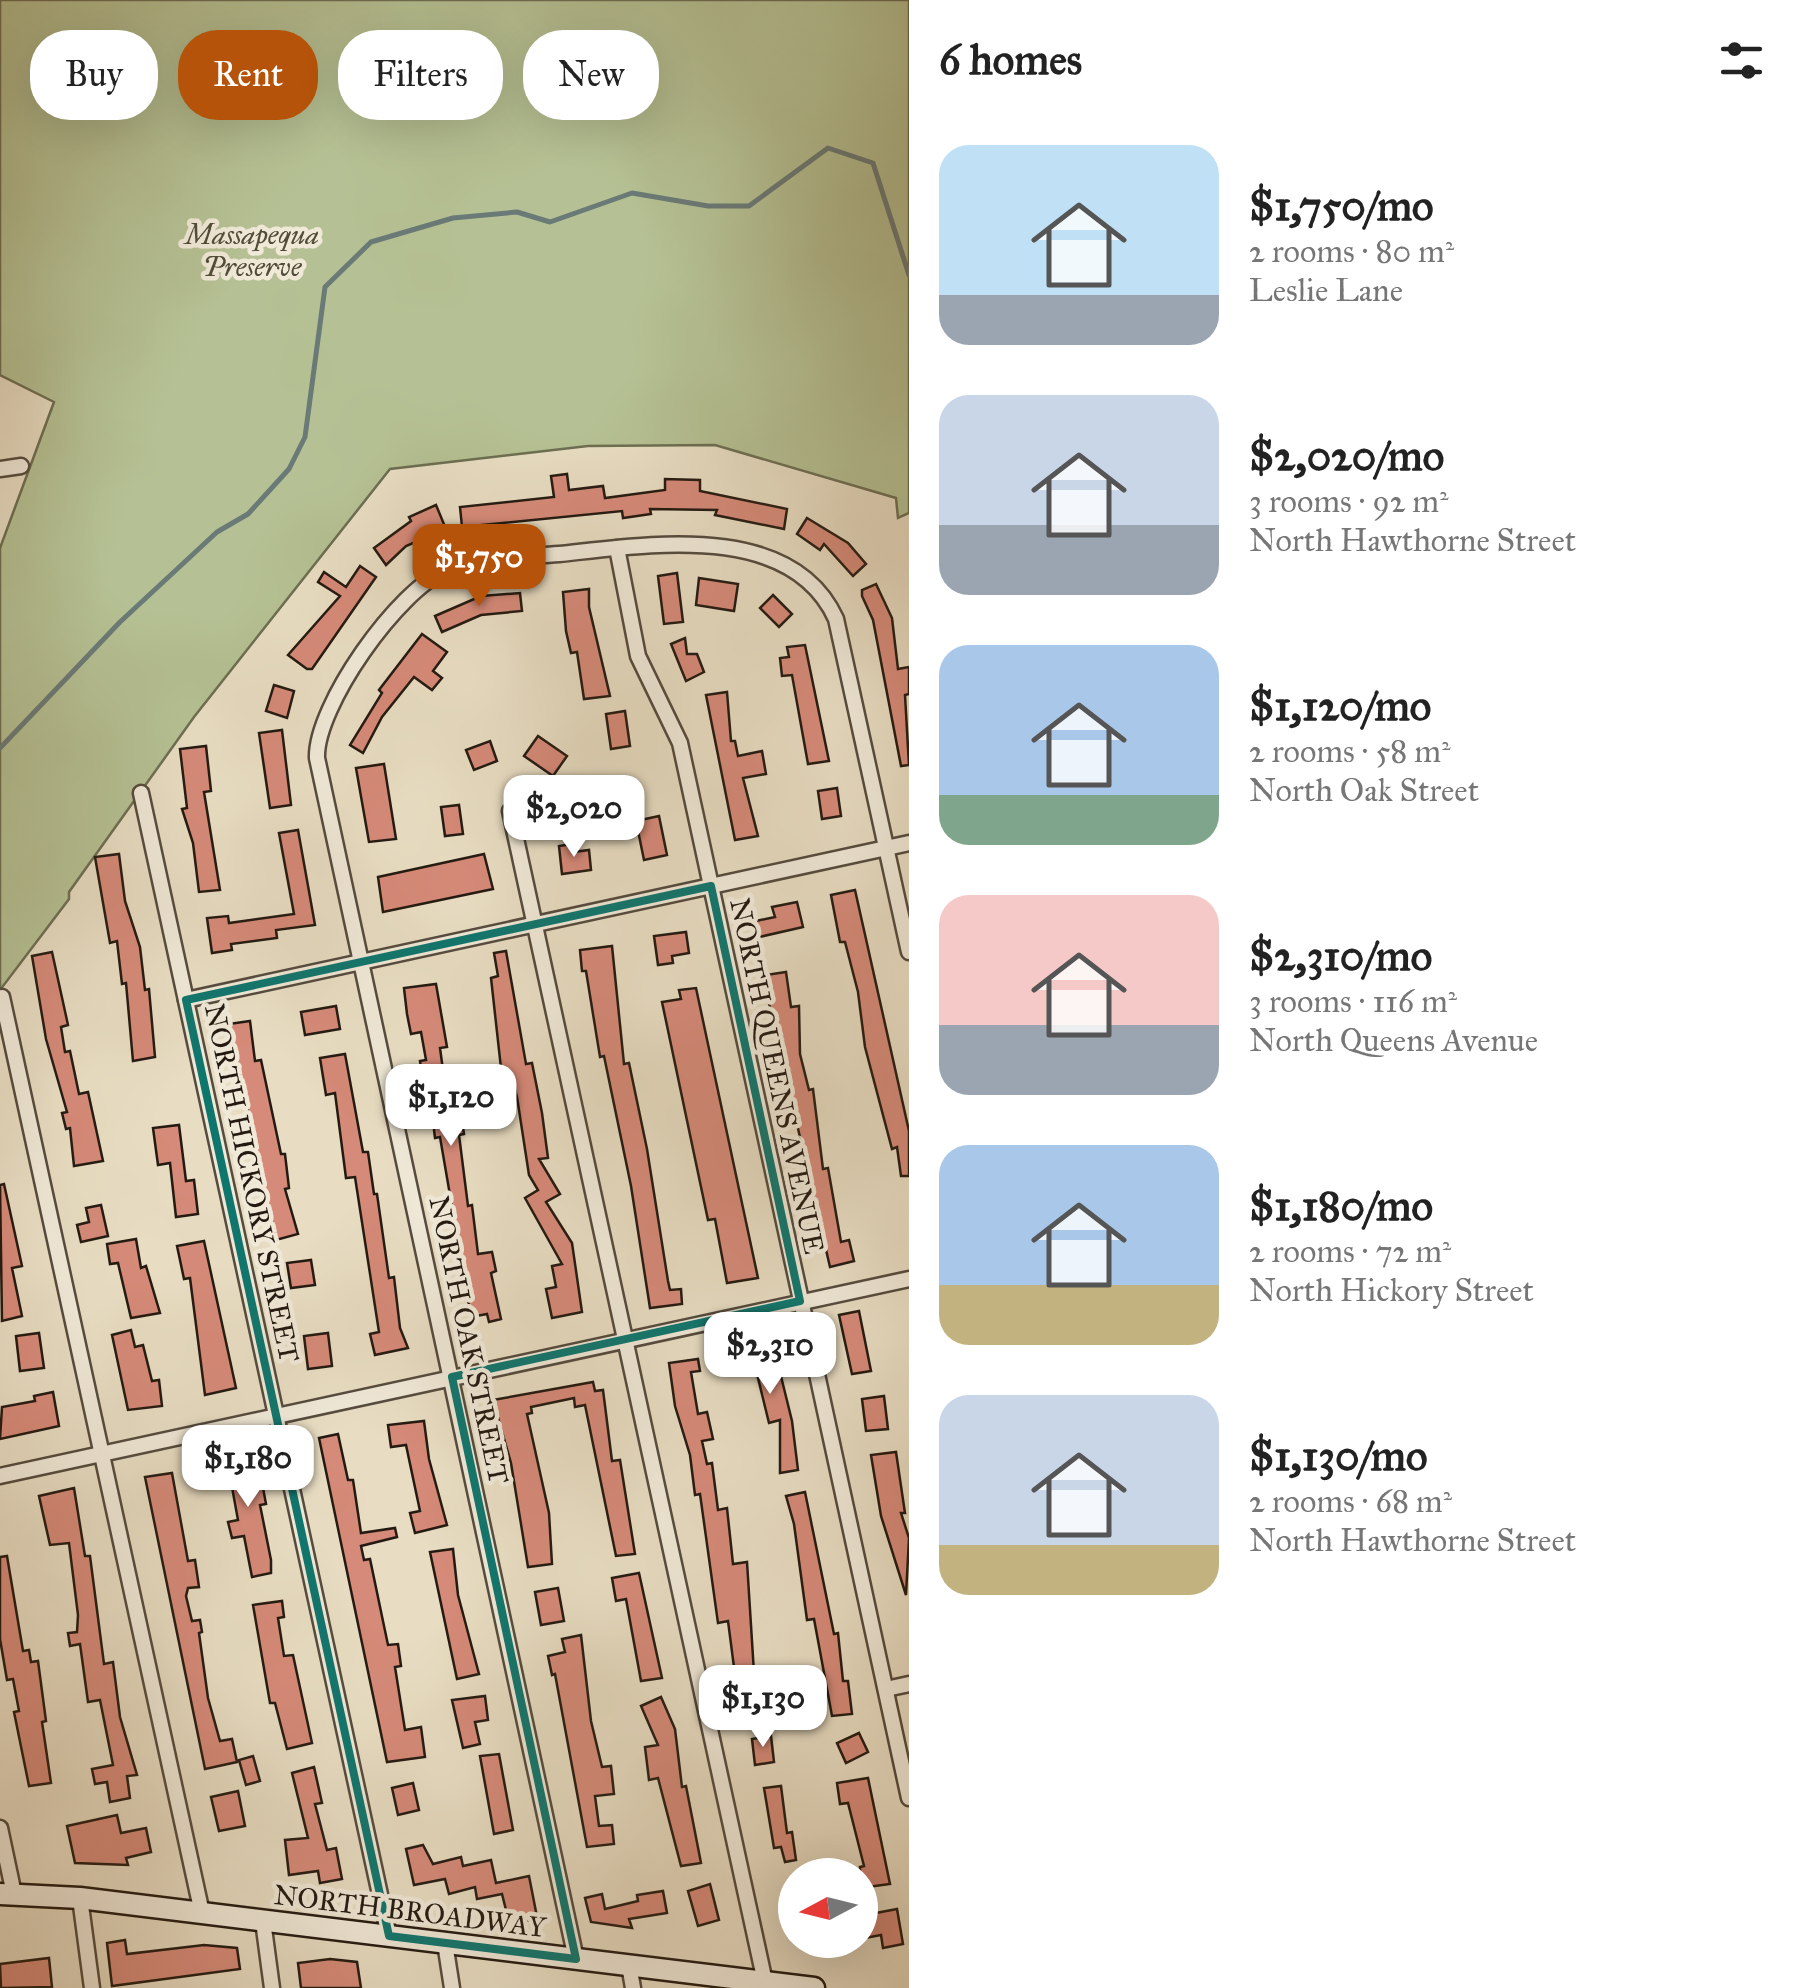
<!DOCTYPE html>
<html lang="en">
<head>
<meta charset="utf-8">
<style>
	:root { --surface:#fff; --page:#f2f2f2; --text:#222; --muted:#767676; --accent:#b45309 }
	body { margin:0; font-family:"IM FELL Great Primer",serif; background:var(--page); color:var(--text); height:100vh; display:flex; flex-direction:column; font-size:38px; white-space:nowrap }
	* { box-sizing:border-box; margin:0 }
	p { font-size:32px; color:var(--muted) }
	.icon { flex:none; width:55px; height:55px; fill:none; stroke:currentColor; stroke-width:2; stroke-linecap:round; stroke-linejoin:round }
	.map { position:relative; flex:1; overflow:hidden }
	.drawer { display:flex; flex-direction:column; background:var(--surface); width:890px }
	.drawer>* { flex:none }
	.guide { position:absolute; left:30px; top:30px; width:728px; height:90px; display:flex; gap:20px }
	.needle { width:65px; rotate:263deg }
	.tools { position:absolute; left:778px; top:1858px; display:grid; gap:20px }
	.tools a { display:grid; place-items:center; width:100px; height:100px; border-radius:50%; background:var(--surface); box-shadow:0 10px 40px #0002; font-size:50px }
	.price { position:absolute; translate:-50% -85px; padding:0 22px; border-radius:20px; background:#fff; color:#222; font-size:32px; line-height:65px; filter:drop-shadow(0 2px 5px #0008) }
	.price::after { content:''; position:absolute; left:50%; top:60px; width:30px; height:22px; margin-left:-15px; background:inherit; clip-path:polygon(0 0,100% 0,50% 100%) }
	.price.active { background:var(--accent); color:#fff }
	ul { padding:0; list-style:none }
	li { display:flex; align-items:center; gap:30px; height:250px; padding:0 30px }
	li span { display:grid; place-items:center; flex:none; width:280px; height:200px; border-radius:30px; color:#555 }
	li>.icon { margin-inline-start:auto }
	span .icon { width:120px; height:120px; fill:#fffc; stroke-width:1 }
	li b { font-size:42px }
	h2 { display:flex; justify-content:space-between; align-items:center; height:120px; padding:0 30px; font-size:42px }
	.pill { padding:0 35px; border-radius:40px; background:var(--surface); box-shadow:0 10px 40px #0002; font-size:35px; line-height:90px }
	.pill.active { background:var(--accent); color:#fff }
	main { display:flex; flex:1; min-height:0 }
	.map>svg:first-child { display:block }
	.green { fill:#b5c194; stroke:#6c6e52; stroke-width:2.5 }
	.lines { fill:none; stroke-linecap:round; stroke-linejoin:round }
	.stream { stroke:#6a7a77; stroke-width:5 }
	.building { fill:#d68a79; stroke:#241a11; stroke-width:2.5 }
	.street-casing { stroke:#554b3e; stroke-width:19 }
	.secondary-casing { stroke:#241a11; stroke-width:25 }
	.street { stroke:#f0e9d8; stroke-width:14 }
	.secondary { stroke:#f0e9d8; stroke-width:20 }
	.marked { fill:none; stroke:#0f766e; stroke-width:8; stroke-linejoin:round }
	.labels { text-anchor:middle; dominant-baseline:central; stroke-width:9; stroke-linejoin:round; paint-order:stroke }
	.park-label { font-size:28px; font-style:italic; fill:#504c38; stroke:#f0e9d8 }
	.street-label { font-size:28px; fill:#241a11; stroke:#f0e9d8 }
</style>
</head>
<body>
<main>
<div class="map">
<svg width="909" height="1988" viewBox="0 0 909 1988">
	<rect width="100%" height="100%" fill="#e8ddc3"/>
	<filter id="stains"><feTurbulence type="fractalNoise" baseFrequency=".002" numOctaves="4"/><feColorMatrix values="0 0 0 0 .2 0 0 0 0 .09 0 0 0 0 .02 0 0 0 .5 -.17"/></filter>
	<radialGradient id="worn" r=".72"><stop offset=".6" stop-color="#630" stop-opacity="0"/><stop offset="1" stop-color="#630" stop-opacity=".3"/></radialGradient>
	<!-- green -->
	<polygon class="green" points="0,0 909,0 909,513 898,518 896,498 715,445 588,446 390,469 194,717 69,892 69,899 0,990 0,548 54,402 0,375"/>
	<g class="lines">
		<!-- stream -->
		<polyline class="stream" points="0,748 120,622 217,532 248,514 289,469 305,437 325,287 371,242 453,218 517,212 550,222 632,193 708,206 749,206 828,148 873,163 909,275"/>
	</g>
	<!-- building -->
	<g class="building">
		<polygon points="567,474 569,490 603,486 605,498 665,490 665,479 700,480 700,491 787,509 784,529 715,515 717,510 650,509 651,514 623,518 622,511 462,527 460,507 554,497 551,476"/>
		<polygon points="436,505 446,529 406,546 386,565 374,548 411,521 409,517"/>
		<polygon points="807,518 848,543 866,564 853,576 824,544 820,550 797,534"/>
		<polygon points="360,566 376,577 312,669 307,669 288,655 340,596 318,582 324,572 346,587"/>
		<polygon points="677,573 683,622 664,624 658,576"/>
		<polygon points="699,578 738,584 734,611 696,605"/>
		<polygon points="876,584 892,618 898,669 909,667 909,694 905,695 909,765 901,766 873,620 862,596 862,590"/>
		<polygon points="589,589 589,607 610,696 584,699 577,652 571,653 566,631 563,592"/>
		<polygon points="520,593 522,611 481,615 442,632 435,616 481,596"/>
		<polygon points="773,595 792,614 779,627 760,608"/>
		<polygon points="422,634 447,652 433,671 442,678 432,690 414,677 382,717 363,753 350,745 382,693 379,690"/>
		<polygon points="685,638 687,654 697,654 704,672 686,681 671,644"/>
		<polygon points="805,645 829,761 808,764 792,675 782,676 780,658 789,657 787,647"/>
		<polygon points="274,685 294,691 287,718 266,711"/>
		<polygon points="727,692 731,741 735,741 738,756 762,751 766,774 743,778 758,836 735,840 706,695"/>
		<polygon points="625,711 630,746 611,749 606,714"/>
		<polygon points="282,730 291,805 270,808 259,733"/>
		<polygon points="538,736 567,756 553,776 524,756"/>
		<polygon points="490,741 497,761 474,770 466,750"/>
		<polygon points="206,746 211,791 204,792 220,890 199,892 193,843 182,809 187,808 180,749"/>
		<polygon points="384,764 396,839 369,842 356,768"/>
		<polygon points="837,788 841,816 822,819 818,791"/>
		<polygon points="579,789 583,819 561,822 557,791"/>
		<polygon points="459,805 463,834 445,836 441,807"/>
		<polygon points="659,816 667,855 644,860 636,821"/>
		<polygon points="298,830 315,925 276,930 277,938 231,944 232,950 212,953 207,918 228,916 229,923 294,914 279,833"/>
		<polygon points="572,844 573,852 589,850 591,870 562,874 559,846"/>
		<polygon points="119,854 125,901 140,947 145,990 149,989 155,1057 133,1061 126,983 122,984 117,941 110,943 95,857"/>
		<polygon points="484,854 493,889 383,912 378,877"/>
		<polygon points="855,890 909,1131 909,1176 901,1176 897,1147 892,1149 865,1047 858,992 845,942 840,942 831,895"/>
		<polygon points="797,902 803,927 755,938 751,922 775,917 772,907"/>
		<polygon points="686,932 689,953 672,956 673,963 658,965 654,936"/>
		<polygon points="612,946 624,1064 629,1063 647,1149 668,1281 670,1290 681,1289 682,1304 650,1308 631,1186 604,1056 600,1057 586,971 582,971 580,950"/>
		<polygon points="506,951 526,1064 532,1063 542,1113 548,1158 539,1159 560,1194 546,1202 572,1243 582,1312 552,1318 546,1289 556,1287 552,1266 562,1264 525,1198 538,1190 529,1175 517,1097 513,1082 498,1085 496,1069 501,1068 491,978 498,976 494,953"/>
		<polygon points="52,952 68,1025 61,1027 65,1052 70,1051 79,1094 88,1092 103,1161 74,1166 70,1128 66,1129 62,1113 67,1112 46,1039 32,956"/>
		<polygon points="786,972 791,1007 799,1006 800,1054 809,1090 813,1089 823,1169 828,1168 841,1242 849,1240 854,1261 830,1267 769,1003 766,975"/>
		<polygon points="436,984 447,1047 440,1048 448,1107 452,1122 462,1121 464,1134 459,1135 468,1206 472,1205 478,1254 492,1252 496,1271 491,1273 501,1319 489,1322 487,1314 471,1317 440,1137 435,1138 430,1096 425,1097 420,1061 426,1060 421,1032 411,1034 407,1014 404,988"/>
		<polygon points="696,988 758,1278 727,1283 715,1219 708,1220 662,1002 681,999 679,990"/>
		<polygon points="336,1006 340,1029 305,1035 301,1012"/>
		<polygon points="250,1021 255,1061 261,1060 281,1154 285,1154 289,1188 285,1189 298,1234 276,1240 229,1024"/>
		<polygon points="345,1054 363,1152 368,1152 374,1194 377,1194 389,1278 394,1277 400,1328 408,1348 375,1355 370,1334 379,1332 355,1177 346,1178 335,1093 326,1095 320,1058"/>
		<polygon points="179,1125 186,1181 194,1180 198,1214 176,1217 170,1163 158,1165 153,1128"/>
		<polygon points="4,1184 22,1266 12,1268 22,1316 2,1321 0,1185"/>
		<polygon points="101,1205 108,1236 81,1242 77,1225 89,1222 86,1208"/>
		<polygon points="136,1239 141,1268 146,1266 160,1313 131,1318 118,1263 110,1264 107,1244"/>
		<polygon points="204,1241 236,1388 205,1395 190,1278 184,1279 177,1246"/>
		<polygon points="311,1260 315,1285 291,1288 287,1263"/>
		<polygon points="859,1311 871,1371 852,1374 839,1315"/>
		<polygon points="131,1330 135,1347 143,1345 152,1381 159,1380 162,1406 128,1410 112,1335"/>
		<polygon points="39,1333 44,1368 20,1371 16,1336"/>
		<polygon points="328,1333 332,1366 308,1369 304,1336"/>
		<polygon points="774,1348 792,1421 798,1470 780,1473 780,1420 769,1423 756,1370 726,1375 723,1356"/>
		<polygon points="698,1359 700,1371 691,1372 698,1414 707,1412 713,1439 702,1441 707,1464 712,1463 718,1510 727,1508 733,1564 747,1562 754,1673 735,1675 728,1621 718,1623 700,1494 695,1495 690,1455 675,1406 669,1363"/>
		<polygon points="593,1382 595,1391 603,1390 612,1461 620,1460 635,1554 616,1556 585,1405 575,1407 574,1398 531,1407 532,1413 527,1414 549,1513 552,1564 528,1567 511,1463 493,1400"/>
		<polygon points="53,1392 59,1426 0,1439 2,1407 35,1401 34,1396"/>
		<polygon points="884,1396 888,1429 866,1431 862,1399"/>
		<polygon points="424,1421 429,1459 447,1525 415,1533 410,1513 420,1511 406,1445 391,1447 388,1425"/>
		<polygon points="338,1434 348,1480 353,1480 361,1533 395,1528 397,1537 361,1546 364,1560 370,1559 388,1645 398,1644 401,1666 395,1667 405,1730 421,1727 425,1757 387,1762 319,1438"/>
		<polygon points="248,1451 257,1489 263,1488 266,1504 260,1505 271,1560 271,1573 252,1577 244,1536 232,1538 228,1522 238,1520 230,1476 220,1478 216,1458"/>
		<polygon points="896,1452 905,1513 901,1513 909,1538 906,1595 881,1516 871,1455"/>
		<polygon points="172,1473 188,1561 195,1560 199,1587 188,1588 186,1596 192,1621 200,1620 202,1632 199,1633 208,1698 220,1741 232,1739 237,1762 205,1769 145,1477"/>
		<polygon points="74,1488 85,1556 90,1556 104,1664 113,1662 120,1717 137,1775 127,1776 130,1798 110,1802 107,1782 95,1784 92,1769 113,1765 100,1700 88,1702 80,1644 70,1646 68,1633 77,1632 78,1615 69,1543 50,1545 39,1496"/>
		<polygon points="805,1492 834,1634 838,1633 843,1681 848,1681 852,1714 832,1716 814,1619 807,1620 794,1524 786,1496"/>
		<polygon points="453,1549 458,1595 479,1674 457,1679 430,1552"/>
		<polygon points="7,1556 23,1651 29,1650 31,1662 38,1661 46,1721 42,1722 51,1783 29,1786 14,1712 19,1711 13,1679 7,1680 0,1639 0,1557"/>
		<polygon points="639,1573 662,1678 641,1681 626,1599 616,1601 612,1578"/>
		<polygon points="558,1588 564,1621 541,1625 535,1592"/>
		<polygon points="282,1601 284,1617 278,1618 284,1656 293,1655 312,1743 287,1749 275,1703 270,1703 253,1605"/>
		<polygon points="581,1635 591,1721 602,1767 611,1766 614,1794 595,1796 599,1826 612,1825 614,1844 587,1847 555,1674 552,1675 548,1656 565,1652 562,1639"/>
		<polygon points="485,1696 488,1720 475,1722 480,1744 463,1748 452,1700"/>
		<polygon points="661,1697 675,1729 682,1787 686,1786 701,1863 681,1866 658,1778 649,1780 645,1747 658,1745 641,1706"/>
		<polygon points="859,1733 868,1752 846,1763 837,1743"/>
		<polygon points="771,1736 774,1762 755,1765 752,1739"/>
		<polygon points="499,1754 513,1830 494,1834 480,1756"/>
		<polygon points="253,1756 260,1781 246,1785 239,1760"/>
		<polygon points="314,1767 322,1803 315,1804 327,1850 336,1848 342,1879 320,1883 318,1871 289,1875 285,1840 308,1838 292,1773"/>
		<polygon points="868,1778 890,1884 860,1888 860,1867 864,1866 848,1803 840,1804 837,1783"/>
		<polygon points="413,1783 419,1810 398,1815 392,1788"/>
		<polygon points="781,1786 787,1833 792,1832 796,1860 785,1862 781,1847 774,1848 764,1788"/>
		<polygon points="238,1791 245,1826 219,1831 211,1797"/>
		<polygon points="117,1815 121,1833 146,1828 151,1852 126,1858 128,1865 75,1863 67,1826"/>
		<polygon points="423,1845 433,1864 461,1857 463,1866 491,1860 496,1883 529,1876 538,1922 508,1918 502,1894 477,1899 475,1887 449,1894 445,1879 414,1885 406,1849"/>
		<polygon points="710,1884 719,1920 698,1926 688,1891"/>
		<polygon points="663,1891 667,1913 629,1919 632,1928 591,1922 585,1898 602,1894 605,1909 638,1901 637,1895"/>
		<polygon points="897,1909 903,1944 883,1948 881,1935 860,1939 860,1916"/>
		<polygon points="125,1940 127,1954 204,1945 237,1948 240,1969 112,1986 107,1943"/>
		<polygon points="49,1958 52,1987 1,1988 0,1964"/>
		<polygon points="330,1959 357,1962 361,1988 301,1988 298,1963"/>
	</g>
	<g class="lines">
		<defs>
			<g id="street">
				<polyline points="0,469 21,466"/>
				<polyline points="617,548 638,656 680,743 909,1798"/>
				<polyline points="141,793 389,1936"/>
				<polyline points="510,811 765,1982"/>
				<polyline points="2,997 202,1913"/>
				<polyline points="186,1000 909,843"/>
				<polyline points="0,1476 909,1279"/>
				<polyline points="886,1689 909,1684"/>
				<polyline points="0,1828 14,1894"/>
				<polyline points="80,1898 92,1988"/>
				<polyline points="263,1921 272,1988"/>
				<polyline points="445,1943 452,1988"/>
				<path d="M576 1959 317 758C315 707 398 589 447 570 481 556 523 557 559 554 646 545 791 520 836 619L909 952"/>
				<polyline points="629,1965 633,1988"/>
			</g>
			<polyline id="secondary" points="0,1894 80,1898 814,1988"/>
		</defs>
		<!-- street casing -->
		<use href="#street" class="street-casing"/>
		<!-- secondary casing -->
		<use href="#secondary" class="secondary-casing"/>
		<!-- street -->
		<use href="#street" class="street"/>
		<!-- secondary -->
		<use href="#secondary" class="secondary"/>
	</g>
	<!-- marked area -->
	<path class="marked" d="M711 886 800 1301 452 1377 576 1959 389 1936 186 1000Z"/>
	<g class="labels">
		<!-- park labels -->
		<g class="park-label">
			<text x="252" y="234">Massapequa<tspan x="252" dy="32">Preserve</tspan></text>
		</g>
		<!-- street labels -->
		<g class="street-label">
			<text transform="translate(777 1076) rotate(78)">NORTH QUEENS AVENUE</text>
			<text transform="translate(252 1183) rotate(78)">NORTH HICKORY STREET</text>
			<text transform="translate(469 1340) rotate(78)">NORTH OAK STREET</text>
			<text transform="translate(410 1911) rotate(7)">NORTH BROADWAY</text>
		</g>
	</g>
	<rect width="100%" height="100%" filter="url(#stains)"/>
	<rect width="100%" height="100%" fill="url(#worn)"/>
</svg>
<div class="tools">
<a><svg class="needle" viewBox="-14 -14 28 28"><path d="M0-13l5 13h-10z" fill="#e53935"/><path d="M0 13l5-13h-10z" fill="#767676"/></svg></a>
</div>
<b class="price active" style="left:479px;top:609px">$1,750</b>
<b class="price" style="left:574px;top:860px">$2,020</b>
<b class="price" style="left:451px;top:1149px">$1,120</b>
<b class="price" style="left:770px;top:1397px">$2,310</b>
<b class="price" style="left:248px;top:1510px">$1,180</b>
<b class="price" style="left:763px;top:1750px">$1,130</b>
<div class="guide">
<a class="pill">Buy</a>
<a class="pill active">Rent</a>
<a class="pill">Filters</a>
<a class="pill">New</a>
</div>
</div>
<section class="drawer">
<h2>6 homes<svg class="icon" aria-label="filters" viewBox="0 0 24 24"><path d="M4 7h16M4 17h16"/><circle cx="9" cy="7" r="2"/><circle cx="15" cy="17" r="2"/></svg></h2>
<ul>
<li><span style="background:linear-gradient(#bfe0f5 75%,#9aa5b1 0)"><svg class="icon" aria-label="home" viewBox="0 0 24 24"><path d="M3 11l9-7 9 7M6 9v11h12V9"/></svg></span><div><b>$1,750/mo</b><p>2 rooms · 80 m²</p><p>Leslie Lane</p></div></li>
<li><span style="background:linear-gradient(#c9d6e8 65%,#9aa5b1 0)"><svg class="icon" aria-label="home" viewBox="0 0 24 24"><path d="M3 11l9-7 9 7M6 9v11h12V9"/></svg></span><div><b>$2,020/mo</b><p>3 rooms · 92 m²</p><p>North Hawthorne Street</p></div></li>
<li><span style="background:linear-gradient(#a9c7e8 75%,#7fa58c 0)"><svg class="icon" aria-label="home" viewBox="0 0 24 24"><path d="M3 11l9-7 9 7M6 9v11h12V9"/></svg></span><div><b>$1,120/mo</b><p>2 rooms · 58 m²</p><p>North Oak Street</p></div></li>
<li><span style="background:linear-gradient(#f6c9c9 65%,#9aa5b1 0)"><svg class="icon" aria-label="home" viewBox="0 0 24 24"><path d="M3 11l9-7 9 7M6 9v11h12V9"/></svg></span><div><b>$2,310/mo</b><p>3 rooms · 116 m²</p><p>North Queens Avenue</p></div></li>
<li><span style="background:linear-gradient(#a9c7e8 70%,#c2b280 0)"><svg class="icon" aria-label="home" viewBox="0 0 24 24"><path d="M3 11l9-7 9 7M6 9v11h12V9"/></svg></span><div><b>$1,180/mo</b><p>2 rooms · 72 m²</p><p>North Hickory Street</p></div></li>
<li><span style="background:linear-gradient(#c9d6e8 75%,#c2b280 0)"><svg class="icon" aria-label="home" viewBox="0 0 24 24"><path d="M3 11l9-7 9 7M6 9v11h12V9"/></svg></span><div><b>$1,130/mo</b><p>2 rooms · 68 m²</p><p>North Hawthorne Street</p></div></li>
</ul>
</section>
</main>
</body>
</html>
